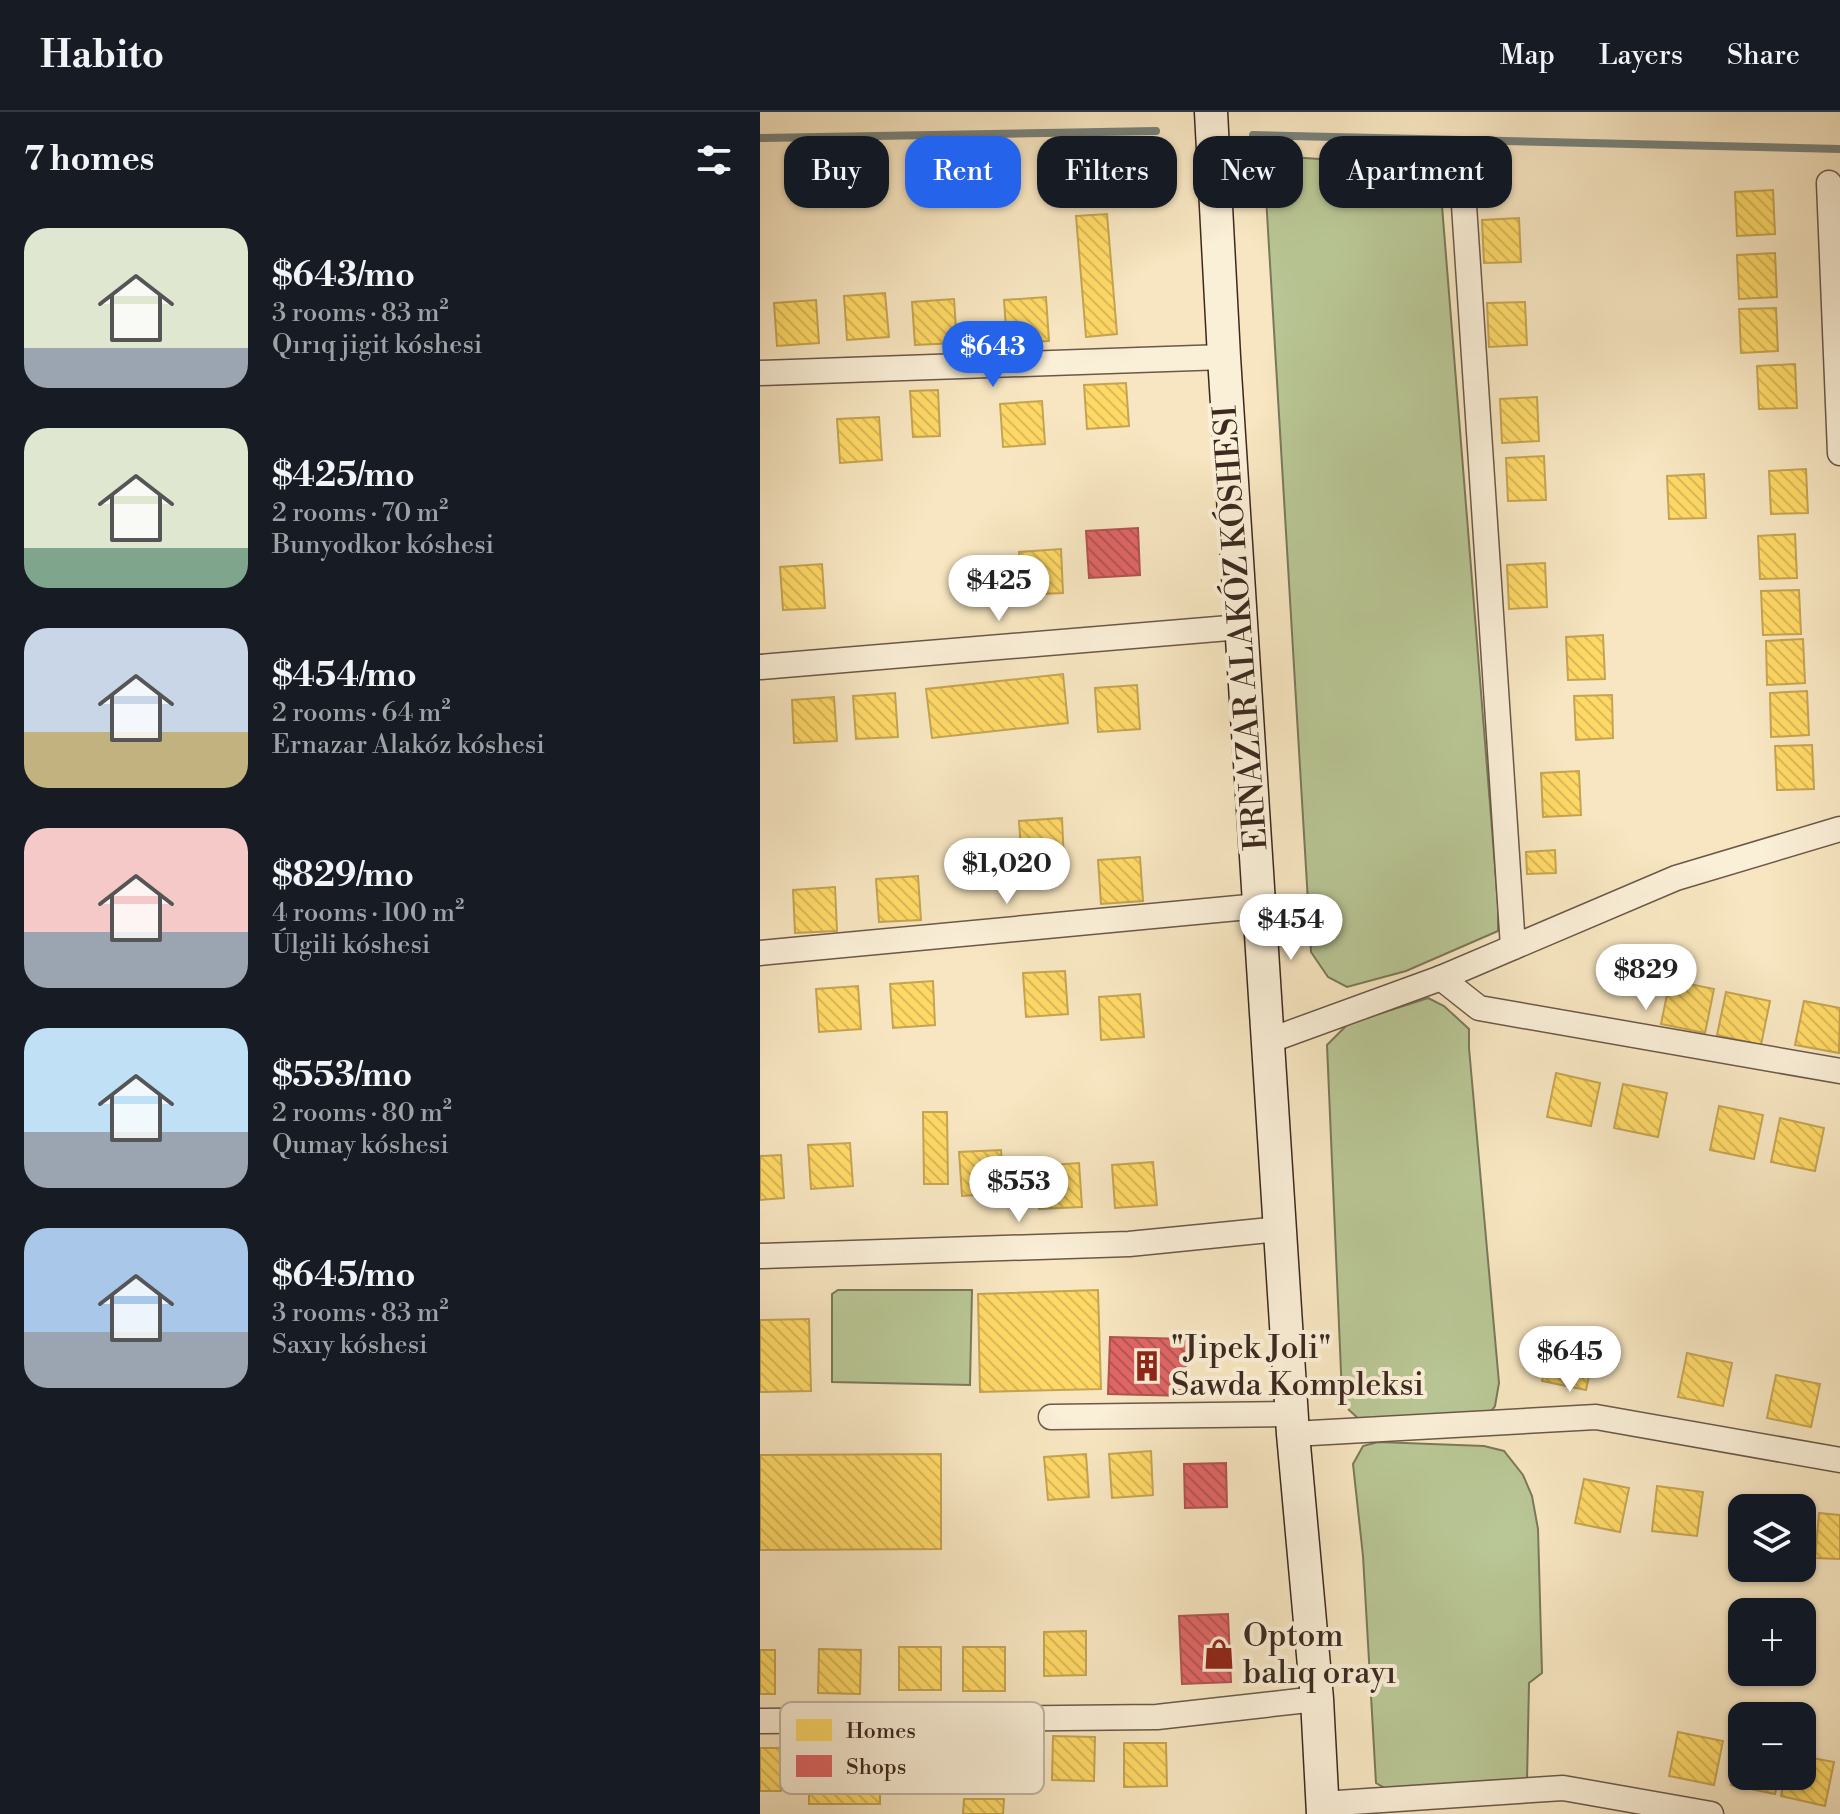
<!DOCTYPE html>
<html lang="en">
<head>
<meta charset="utf-8">
<style>
	:root { --surface:#171b24; --page:#20242c; --text:#f1f3f6; --muted:#9ea1a6; --line:#363941; --accent:#2563eb }
	body { margin:0; font-family:"Libre Bodoni",serif; background:var(--page); color:var(--text); height:100vh; display:flex; flex-direction:column; font-size:30px; white-space:nowrap }
	* { box-sizing:border-box; margin:0 }
	p { font-size:26px; color:var(--muted) }
	.icon { flex:none; width:44px; height:44px; fill:none; stroke:currentColor; stroke-width:2; stroke-linecap:round; stroke-linejoin:round }
	.map { position:relative; flex:1; overflow:hidden }
	.sheet { display:flex; flex-direction:column; background:var(--surface); width:760px }
	.sheet>* { flex:none }
	.guide { position:absolute; left:24px; top:24px; width:760px; height:72px; display:flex; gap:16px }
	.fabs { position:absolute; left:968px; top:1382px; display:grid; gap:16px }
	.fabs a { display:grid; place-items:center; width:88px; height:88px; border-radius:16px; background:var(--surface); box-shadow:0 2px 6px #0004; font-size:40px }
	.price { position:absolute; translate:-50% -68px; padding:0 18px; border-radius:28px; background:#fff; color:#222; font-size:26px; line-height:52px; filter:drop-shadow(0 2px 4px #0008) }
	.price::after { content:''; position:absolute; left:50%; top:48px; width:24px; height:18px; margin-left:-12px; background:inherit; clip-path:polygon(0 0,100% 0,50% 100%) }
	.price.on { background:var(--accent); color:#fff }
	ul { padding:0; list-style:none }
	li { display:flex; align-items:center; gap:24px; height:200px; padding:0 24px }
	li span { display:grid; place-items:center; flex:none; width:224px; height:160px; border-radius:24px; color:#555 }
	li>.icon { margin-inline-start:auto }
	span .icon { width:96px; height:96px; fill:#fffc; stroke-width:1 }
	li b { font-size:34px }
	h2 { display:flex; justify-content:space-between; align-items:center; height:96px; padding:0 24px; font-size:34px }
	.tag { padding:0 28px; border-radius:24px; background:var(--surface); box-shadow:0 2px 6px #0004; font-size:28px; line-height:72px }
	.tag.on { background:var(--accent); color:#fff }
	header { display:flex; align-items:center; gap:48px; box-sizing:border-box; height:112px; padding:0 40px; background:var(--surface); border-bottom:2px solid var(--line) }
	header strong { font-size:38px }
	nav { display:flex; gap:44px; margin-inline-start:auto; font-size:28px }
	main { display:flex; flex:1; min-height:0 }
	.map>svg:first-child { display:block }
	.green { fill:#b9c695; stroke:#7b785a; stroke-width:2 }
	.homes { fill:url(#homes-back-hatch); stroke:#c5a451; stroke-width:2 }
	.shops { fill:url(#shops-back-hatch); stroke:#af5451; stroke-width:2 }
	.lines { fill:none; stroke-linecap:round; stroke-linejoin:round }
	.stream { stroke:#78827c; stroke-width:8 }
	.street-casing { stroke:#6c5848; stroke-width:27 }
	.secondary-casing { stroke:#3d2920; stroke-width:35 }
	.street { stroke:#faefd7; stroke-width:24 }
	.secondary { stroke:#faefd7; stroke-width:32 }
	.labels { text-anchor:middle; dominant-baseline:central; stroke-width:8; stroke-linejoin:round; paint-order:stroke }
	.street-label { font-size:32px; fill:#3d2920; stroke:#faefd7 }
	.poi-label { font-size:32px; fill:#3d2920; stroke:#faefd7; text-anchor:start }
	.key { fill:#faefd7; stroke:#c1b4a0; stroke-width:2 }
	.key-label { font-size:22px; fill:#3d2920 }
</style>
</head>
<body>
<header>
<strong>Habito</strong>
<nav><a>Map</a><a>Layers</a><a>Share</a></nav>
</header>
<main>
<section class="sheet">
<h2>7 homes<svg class="icon" aria-label="filters" viewBox="0 0 24 24"><path d="M4 7h16M4 17h16"/><circle cx="9" cy="7" r="2"/><circle cx="15" cy="17" r="2"/></svg></h2>
<ul>
<li><span style="background:linear-gradient(#dfe7d0 75%,#9aa5b1 0)"><svg class="icon" aria-label="home" viewBox="0 0 24 24"><path d="M3 11l9-7 9 7M6 9v11h12V9"/></svg></span><div><b>$643/mo</b><p>3 rooms · 83 m²</p><p>Qırıq jigit kóshesi</p></div></li>
<li><span style="background:linear-gradient(#dfe7d0 75%,#7fa58c 0)"><svg class="icon" aria-label="home" viewBox="0 0 24 24"><path d="M3 11l9-7 9 7M6 9v11h12V9"/></svg></span><div><b>$425/mo</b><p>2 rooms · 70 m²</p><p>Bunyodkor kóshesi</p></div></li>
<li><span style="background:linear-gradient(#c9d6e8 65%,#c2b280 0)"><svg class="icon" aria-label="home" viewBox="0 0 24 24"><path d="M3 11l9-7 9 7M6 9v11h12V9"/></svg></span><div><b>$454/mo</b><p>2 rooms · 64 m²</p><p>Ernazar Alakóz kóshesi</p></div></li>
<li><span style="background:linear-gradient(#f6c9c9 65%,#9aa5b1 0)"><svg class="icon" aria-label="home" viewBox="0 0 24 24"><path d="M3 11l9-7 9 7M6 9v11h12V9"/></svg></span><div><b>$829/mo</b><p>4 rooms · 100 m²</p><p>Úlgili kóshesi</p></div></li>
<li><span style="background:linear-gradient(#bfe0f5 65%,#9aa5b1 0)"><svg class="icon" aria-label="home" viewBox="0 0 24 24"><path d="M3 11l9-7 9 7M6 9v11h12V9"/></svg></span><div><b>$553/mo</b><p>2 rooms · 80 m²</p><p>Qumay kóshesi</p></div></li>
<li><span style="background:linear-gradient(#a9c7e8 65%,#9aa5b1 0)"><svg class="icon" aria-label="home" viewBox="0 0 24 24"><path d="M3 11l9-7 9 7M6 9v11h12V9"/></svg></span><div><b>$645/mo</b><p>3 rooms · 83 m²</p><p>Saxıy kóshesi</p></div></li>
</ul>
</section>
<div class="map">
<svg width="1080" height="1702" viewBox="0 0 1080 1702">
	<defs>
		<pattern id="homes-back-hatch" width="6" height="6" patternUnits="userSpaceOnUse" patternTransform="scale(2)"><rect width="6" height="6" fill="#ffd966"/><path d="M-1 5l2 2M0 0l6 6M5-1l2 2" fill="none" stroke="#dbba58"/></pattern>
		<pattern id="shops-back-hatch" width="6" height="6" patternUnits="userSpaceOnUse" patternTransform="scale(2)"><rect width="6" height="6" fill="#e06666"/><path d="M-1 5l2 2M0 0l6 6M5-1l2 2" fill="none" stroke="#b75454"/></pattern>
	</defs>
	<rect width="100%" height="100%" fill="#f7e6c1"/>
	<filter id="stains"><feTurbulence type="fractalNoise" baseFrequency=".0025" numOctaves="4"/><feColorMatrix values="0 0 0 0 .2 0 0 0 0 .09 0 0 0 0 .02 0 0 0 .5 -.17"/></filter>
	<radialGradient id="worn" r=".72"><stop offset=".6" stop-color="#630" stop-opacity="0"/><stop offset="1" stop-color="#630" stop-opacity=".3"/></radialGradient>
	<!-- green -->
	<g class="green">
		<polygon points="514,44 667,54 680,69 738,792 738,819 646,859 587,875 568,865 551,840 504,51"/>
		<polygon points="668,886 684,894 709,917 709,936 739,1271 735,1294 727,1305 601,1309 589,1298 582,1283 567,933 588,912"/>
		<polygon points="78,1178 212,1178 210,1273 72,1270 72,1182"/>
		<polygon points="618,1330 724,1334 744,1339 763,1363 772,1384 778,1417 782,1561 769,1571 767,1669 630,1679 616,1671 603,1444 593,1352 603,1334"/>
	</g>
	<!-- homes -->
	<g class="homes">
		<polygon points="1013,78 1015,122 977,124 975,80"/>
		<polygon points="347,102 357,222 326,225 316,104"/>
		<polygon points="759,106 761,150 724,151 722,108"/>
		<polygon points="1015,141 1017,185 979,187 977,143"/>
		<polygon points="125,181 129,225 87,228 84,184"/>
		<polygon points="286,185 289,229 247,231 244,188"/>
		<polygon points="194,187 197,231 155,233 152,190"/>
		<polygon points="56,188 59,231 17,234 14,191"/>
		<polygon points="765,190 767,233 729,235 727,191"/>
		<polygon points="1016,196 1018,239 981,241 979,197"/>
		<polygon points="1035,252 1037,296 999,297 997,254"/>
		<polygon points="366,271 369,314 327,317 324,273"/>
		<polygon points="178,278 180,324 153,325 150,279"/>
		<polygon points="777,285 779,329 742,331 740,287"/>
		<polygon points="282,289 285,332 243,335 240,292"/>
		<polygon points="119,305 122,348 80,351 77,307"/>
		<polygon points="784,344 786,388 748,389 746,346"/>
		<polygon points="1046,357 1048,401 1011,402 1009,359"/>
		<polygon points="944,362 946,406 909,407 907,364"/>
		<polygon points="1035,422 1037,466 1000,467 998,424"/>
		<polygon points="301,437 303,481 261,483 259,440"/>
		<polygon points="785,451 787,495 749,497 747,453"/>
		<polygon points="62,452 65,496 23,498 20,455"/>
		<polygon points="1039,478 1041,522 1003,523 1001,479"/>
		<polygon points="843,523 845,567 808,568 806,525"/>
		<polygon points="1043,527 1045,571 1007,573 1006,529"/>
		<polygon points="303,562 308,611 172,626 166,577"/>
		<polygon points="377,573 380,617 338,620 335,576"/>
		<polygon points="1047,579 1049,623 1011,625 1010,581"/>
		<polygon points="135,581 138,625 96,627 93,584"/>
		<polygon points="852,583 853,626 816,628 814,584"/>
		<polygon points="74,585 77,629 34,631 32,588"/>
		<polygon points="1052,633 1054,677 1017,678 1015,634"/>
		<polygon points="819,659 821,703 783,705 781,661"/>
		<polygon points="302,706 304,750 262,753 259,709"/>
		<polygon points="795,738 796,761 767,762 766,740"/>
		<polygon points="380,745 383,789 341,792 338,748"/>
		<polygon points="158,764 161,808 119,810 116,767"/>
		<polygon points="75,775 77,819 35,821 33,778"/>
		<polygon points="305,859 308,902 266,905 263,861"/>
		<polygon points="910,868 954,877 945,921 901,912"/>
		<polygon points="173,869 175,913 133,916 130,872"/>
		<polygon points="98,874 101,917 59,920 56,877"/>
		<polygon points="966,880 1010,889 1001,933 957,923"/>
		<polygon points="380,882 384,925 341,928 339,885"/>
		<polygon points="1044,889 1080,896 1079,941 1035,933"/>
		<polygon points="796,961 840,971 831,1014 787,1005"/>
		<polygon points="863,972 907,981 898,1025 854,1016"/>
		<polygon points="959,994 1003,1003 994,1047 950,1038"/>
		<polygon points="163,1000 187,1000 188,1072 164,1072"/>
		<polygon points="1020,1006 1064,1016 1055,1059 1011,1050"/>
		<polygon points="90,1031 93,1074 51,1077 48,1033"/>
		<polygon points="241,1038 244,1081 202,1084 199,1040"/>
		<polygon points="21,1043 24,1086 0,1088 0,1044"/>
		<polygon points="393,1050 397,1093 355,1096 352,1053"/>
		<polygon points="319,1051 322,1095 279,1097 277,1054"/>
		<polygon points="338,1178 341,1277 220,1280 218,1182"/>
		<polygon points="49,1207 51,1279 0,1280 0,1208"/>
		<polygon points="791,1225 835,1235 826,1278 782,1269"/>
		<polygon points="927,1241 972,1251 963,1294 918,1285"/>
		<polygon points="1016,1263 1060,1272 1051,1315 1007,1306"/>
		<polygon points="391,1339 393,1383 352,1386 349,1342"/>
		<polygon points="181,1342 181,1437 0,1438 0,1343"/>
		<polygon points="326,1342 329,1385 288,1388 284,1345"/>
		<polygon points="824,1367 869,1376 860,1420 815,1411"/>
		<polygon points="897,1374 943,1380 937,1424 892,1419"/>
		<polygon points="979,1393 1007,1396 982,1396 982,1438 975,1438"/>
		<polygon points="1059,1401 1080,1403 1080,1447 1055,1446"/>
		<polygon points="326,1519 326,1563 284,1564 284,1520"/>
		<rect x="139" y="1535" width="42" height="43"/>
		<rect x="203" y="1535" width="42" height="44"/>
		<polygon points="59,1537 101,1538 100,1582 58,1581"/>
		<rect x="0" y="1538" width="15" height="44"/>
		<polygon points="918,1620 963,1629 954,1673 909,1664"/>
		<polygon points="293,1624 335,1625 334,1669 292,1668"/>
		<polygon points="980,1629 982,1630 982,1664 1019,1664 1015,1682 971,1673"/>
		<polygon points="364,1631 406,1631 407,1674 364,1675"/>
		<rect x="49" y="1634" width="71" height="58"/>
		<polygon points="0,1636 22,1636 21,1679 0,1679"/>
		<polygon points="1042,1644 1074,1650 1065,1694 1021,1684 1025,1664 1042,1664"/>
		<polygon points="204,1687 244,1687 243,1702 203,1702"/>
	</g>
	<!-- shops -->
	<g class="shops">
		<polygon points="378,416 380,463 329,466 326,419"/>
		<polygon points="350,1225 427,1227 425,1284 348,1282"/>
		<polygon points="466,1351 467,1395 425,1396 424,1352"/>
		<polygon points="468,1502 471,1570 422,1572 419,1504"/>
	</g>
	<g class="lines">
		<!-- stream -->
		<g class="stream">
			<polyline points="493,23 1080,37"/>
			<polyline points="0,26 396,19"/>
		</g>
		<defs>
			<g id="street">
				<polyline points="1069,71 1080,341"/>
				<polyline points="703,78 753,835"/>
				<polyline points="0,261 464,245"/>
				<polyline points="0,555 481,515"/>
				<polyline points="0,841 499,794"/>
				<polyline points="681,866 719,896 1080,959"/>
				<polyline points="508,929 681,866 916,766 1080,717"/>
				<polyline points="0,1144 369,1132 520,1117"/>
				<polyline points="291,1305 532,1302"/>
				<polyline points="533,1322 836,1305 1080,1348"/>
				<polyline points="0,1609 397,1605 557,1587"/>
				<polyline points="562,1692 803,1676 951,1702"/>
			</g>
			<polyline id="secondary" points="451,0 464,245 533,1322 557,1587 563,1702"/>
		</defs>
		<!-- street casing -->
		<use href="#street" class="street-casing"/>
		<!-- secondary casing -->
		<use href="#secondary" class="secondary-casing"/>
		<!-- street -->
		<use href="#street" class="street"/>
		<!-- secondary -->
		<use href="#secondary" class="secondary"/>
	</g>
	<!-- icons -->
	<defs>
		<symbol id="building-bare" viewBox="-9 -9 18 18"><path d="M-4-6H4V6H1V3H-1V6H-4ZM-2.5-4.3h1.7v1.8h-1.7ZM.8-4.3h1.7v1.8H.8ZM-2.5-1h1.7V.8h-1.7ZM.8-1h1.7V.8H.8Z" fill="#8f2418" stroke="#faefd7" stroke-width="2.5" paint-order="stroke"/></symbol>
		<symbol id="shop-bare" viewBox="-9 -9 18 18"><path d="M-5-2.5h2.3a2.7 3.5 0 0 1 5.4 0H5L5.5 6h-11ZM-1.5-2.5h3a1.5 2.3 0 0 0-3 0Z" fill="#8f2418" stroke="#faefd7" stroke-width="2.5" paint-order="stroke"/></symbol>
	</defs>
	<g fill-rule="evenodd">
		<use href="#building-bare" x="365" y="1232" width="44" height="44"/>
		<use href="#shop-bare" x="437" y="1520" width="44" height="44"/>
	</g>
	<g class="labels">
		<!-- street labels -->
		<g class="street-label">
			<text transform="translate(481 516) rotate(-94)">ERNAZAR ALAKÓZ KÓSHESI</text>
		</g>
		<!-- poi labels -->
		<g class="poi-label">
			<text x="411" y="1236">"Jipek Joli"<tspan x="411" dy="37">Sawda Kompleksi</tspan></text>
			<text x="483" y="1524">Optom<tspan x="483" dy="37">balıq orayı</tspan></text>
		</g>
	</g>
	<!-- legend -->
	<rect x="20" y="1590" width="264" height="92" rx="12" class="key"/>
	<rect x="36" y="1607" width="36" height="22" fill="#ffd966"/>
	<rect x="36" y="1643" width="36" height="22" fill="#e06666"/>
	<g class="key-label">
		<text x="86" y="1626">Homes</text>
		<text x="86" y="1662">Shops</text>
	</g>
	<rect width="100%" height="100%" filter="url(#stains)"/>
	<rect width="100%" height="100%" fill="url(#worn)"/>
</svg>
<div class="fabs">
<a><svg class="icon" aria-label="layers" viewBox="0 0 24 24"><path d="M12 4l9 5-9 5-9-5zM3 14l9 5 9-5"/></svg></a>
<a>+</a>
<a>−</a>
</div>
<b class="price on" style="left:233px;top:277px">$643</b>
<b class="price" style="left:239px;top:511px">$425</b>
<b class="price" style="left:247px;top:794px">$1,020</b>
<b class="price" style="left:531px;top:850px">$454</b>
<b class="price" style="left:886px;top:900px">$829</b>
<b class="price" style="left:259px;top:1112px">$553</b>
<b class="price" style="left:810px;top:1282px">$645</b>
<div class="guide">
<a class="tag">Buy</a>
<a class="tag on">Rent</a>
<a class="tag">Filters</a>
<a class="tag">New</a>
<a class="tag">Apartment</a>
</div>
</div>
</main>
</body>
</html>
